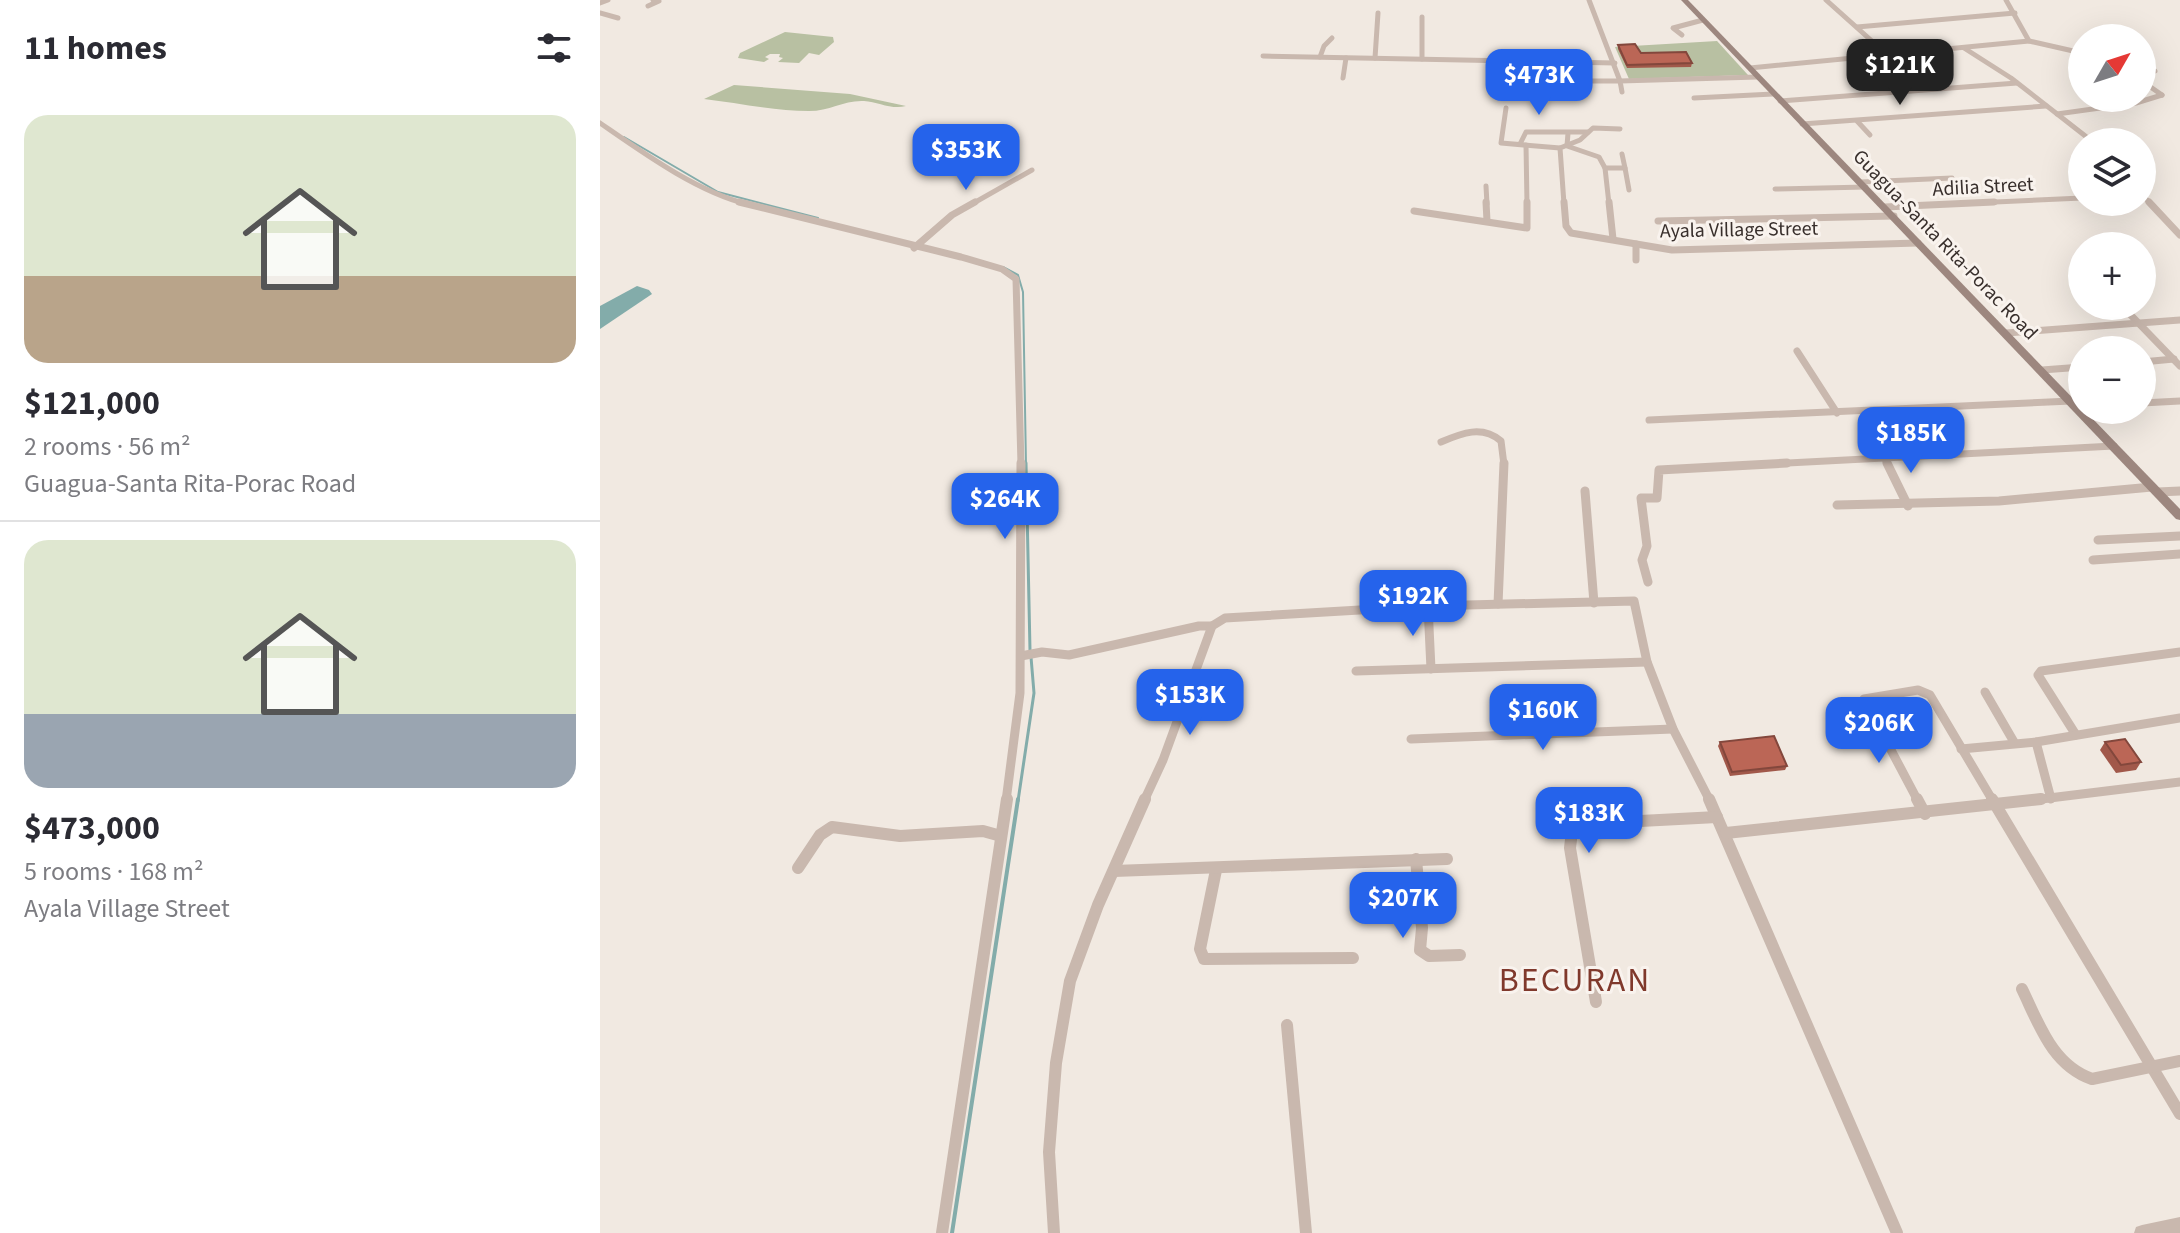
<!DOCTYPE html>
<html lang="en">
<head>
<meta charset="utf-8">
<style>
	:root { --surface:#fff; --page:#f2f2f3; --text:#2b2b33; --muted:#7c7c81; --line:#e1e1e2; --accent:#2563eb }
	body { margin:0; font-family:"Source Sans 3",sans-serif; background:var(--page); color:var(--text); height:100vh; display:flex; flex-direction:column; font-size:30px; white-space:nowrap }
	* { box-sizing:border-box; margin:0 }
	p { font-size:26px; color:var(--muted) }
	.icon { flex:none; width:44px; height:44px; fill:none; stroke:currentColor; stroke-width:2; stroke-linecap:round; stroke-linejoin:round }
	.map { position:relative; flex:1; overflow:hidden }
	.side { display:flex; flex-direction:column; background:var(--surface); width:600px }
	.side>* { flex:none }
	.needle { width:52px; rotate:51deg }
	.fabs { position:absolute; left:1468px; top:24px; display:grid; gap:16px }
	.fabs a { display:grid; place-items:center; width:88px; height:88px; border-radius:50%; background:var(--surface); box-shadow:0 8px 32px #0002; font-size:40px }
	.price { position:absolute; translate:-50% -68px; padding:0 18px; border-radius:16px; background:var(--accent); color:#fff; font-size:26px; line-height:52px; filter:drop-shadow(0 2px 4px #0008) }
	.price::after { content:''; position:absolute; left:50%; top:48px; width:24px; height:18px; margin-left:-12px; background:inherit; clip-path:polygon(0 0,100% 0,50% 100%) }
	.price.selected { background:#222; color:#fff }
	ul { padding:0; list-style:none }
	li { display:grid; align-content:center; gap:16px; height:424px; padding:0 24px }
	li+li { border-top:2px solid var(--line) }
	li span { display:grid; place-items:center; height:248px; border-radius:24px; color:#555 }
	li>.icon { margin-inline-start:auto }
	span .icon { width:144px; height:144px; fill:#fffc; stroke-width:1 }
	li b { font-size:34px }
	h2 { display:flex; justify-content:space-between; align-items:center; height:96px; padding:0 24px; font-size:34px }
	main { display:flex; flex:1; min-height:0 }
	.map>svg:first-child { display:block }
	.green { fill:#b8c0a2 }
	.water { fill:#83acaa }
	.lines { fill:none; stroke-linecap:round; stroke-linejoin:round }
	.stream-far2 { stroke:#83acaa; stroke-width:2 }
	.stream-far1 { stroke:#83acaa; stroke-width:3 }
	.stream { stroke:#83acaa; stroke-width:4 }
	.minor-far3 { stroke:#c9b8ae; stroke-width:5 }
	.minor-far2 { stroke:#c9b8ae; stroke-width:7 }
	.minor-far1 { stroke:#c9b8ae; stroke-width:9 }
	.minor { stroke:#c9b8ae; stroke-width:12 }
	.tertiary { fill:#c9b8ae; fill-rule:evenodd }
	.secondary { fill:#9d877f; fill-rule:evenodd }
	.wall { fill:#a1584a }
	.building { fill:#bb6656; stroke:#83473c; stroke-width:2 }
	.labels { text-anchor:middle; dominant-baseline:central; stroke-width:6; stroke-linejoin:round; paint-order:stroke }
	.far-street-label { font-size:20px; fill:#382f2c; stroke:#f9f3ee }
	.near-quarter-label { font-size:34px; letter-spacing:2px; fill:#80392c; stroke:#f9f3ee }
</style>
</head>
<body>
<main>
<section class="side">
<h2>11 homes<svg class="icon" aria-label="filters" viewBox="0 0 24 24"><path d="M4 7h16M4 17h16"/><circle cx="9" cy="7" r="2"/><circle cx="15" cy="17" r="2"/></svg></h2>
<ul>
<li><span style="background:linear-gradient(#dfe7d0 65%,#b9a48a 0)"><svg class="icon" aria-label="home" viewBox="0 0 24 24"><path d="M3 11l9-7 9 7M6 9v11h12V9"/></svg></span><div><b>$121,000</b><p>2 rooms · 56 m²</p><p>Guagua-Santa Rita-Porac Road</p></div></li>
<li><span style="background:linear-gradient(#dfe7d0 70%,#9aa5b1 0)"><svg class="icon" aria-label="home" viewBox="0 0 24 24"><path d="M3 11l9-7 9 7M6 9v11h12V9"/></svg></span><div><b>$473,000</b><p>5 rooms · 168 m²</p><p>Ayala Village Street</p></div></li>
</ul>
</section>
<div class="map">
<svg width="1580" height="1233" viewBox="0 0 1580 1233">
	<rect width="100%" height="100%" fill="#f1e9e1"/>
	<!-- green -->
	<g class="green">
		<polygon points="185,32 233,37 234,42 219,55 209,53 199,63 178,62 183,58 179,57 180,54 170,54 165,57 169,59 164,62 138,58 140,53"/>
		<polygon points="1117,41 1148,75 1029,79 1015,47"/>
		<path d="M134 85 250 94 306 106C292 110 278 102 264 101 244 100 230 111 209 111 175 111 138 103 104 99Z"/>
	</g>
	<!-- water -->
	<polygon class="water" points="37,286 49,290 52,294 0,329 0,306"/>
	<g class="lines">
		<!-- stream-far2 -->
		<g class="stream-far2">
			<polyline points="24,137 118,192 218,218"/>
			<polyline points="403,267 418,275 423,292 426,465"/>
		</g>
		<!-- stream-far1 -->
		<g class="stream-far1">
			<polyline points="426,463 430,650"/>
			<polyline points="418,801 434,693 431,657"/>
		</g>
		<!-- stream -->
		<polyline class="stream" points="352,1233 418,799"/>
		<!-- minor-far3 -->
		<g class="minor-far3">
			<polyline points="1226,0 1302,68"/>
			<polyline points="1406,0 1429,41 1482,53"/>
			<polyline points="0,3 8,0"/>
			<polyline points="48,6 59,1 53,0"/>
			<polyline points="0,13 18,18"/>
			<polyline points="822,17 822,59"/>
			<polyline points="1257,27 1415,13"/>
			<polyline points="1082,35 1073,28 1103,20"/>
			<polyline points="1364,48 1411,78 1493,142"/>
			<polyline points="663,56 1015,63"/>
			<polyline points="720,57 724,46 732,38"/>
			<polyline points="775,58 778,13"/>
			<polyline points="1542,64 1549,63"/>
			<polyline points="1150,68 1429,41"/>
			<polyline points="1542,74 1555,71"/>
			<polyline points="911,76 912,61"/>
			<polyline points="743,78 746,58"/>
			<polyline points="969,81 1020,81 989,0"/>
			<polyline points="1542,81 1562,95"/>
			<polyline points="1022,92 1020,81 1158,77"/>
			<polyline points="1094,98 1173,94"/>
			<polyline points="1180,101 1417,83"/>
			<polyline points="906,108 901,143 960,148"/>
			<polyline points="1457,114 1536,103 1562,95"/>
			<polyline points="1257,121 1270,135"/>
			<path d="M0 123C42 152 97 192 147 204"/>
			<polyline points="1202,124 1446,106"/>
			<polyline points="968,133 967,146 999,157 1005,168 1025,168 1022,154"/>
			<polyline points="920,144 926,132 988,132"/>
			<polyline points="926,145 927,204"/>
			<polyline points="1005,168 1009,204"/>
			<polyline points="1025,168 1029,190"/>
			<polyline points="1261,182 1352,178"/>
			<polyline points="886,186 887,204"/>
			<polyline points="1175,189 1266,187"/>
			<polyline points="1542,195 1551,204"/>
			<polyline points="372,204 432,170"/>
			<polyline points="964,204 960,148 980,140 993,128 1020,129"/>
			<polyline points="1351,204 1482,198"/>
		</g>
		<!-- minor-far2 -->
		<g class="minor-far2">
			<polyline points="139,202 361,257 402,269 416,279 421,465"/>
			<polyline points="886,202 887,221"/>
			<polyline points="964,202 966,226 971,233 1072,250 1318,243"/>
			<polyline points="1009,202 1013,239"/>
			<polyline points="1549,202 1580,235"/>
			<polyline points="1285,207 1394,202"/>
			<polyline points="814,211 927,228 927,202"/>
			<polyline points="1058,221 1294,216"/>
			<polyline points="1036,244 1036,260"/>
			<polyline points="314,248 352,215 375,202"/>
			<polyline points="1522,306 1580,366"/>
			<polyline points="1406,333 1580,320"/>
			<polyline points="1197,351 1237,413"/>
			<polyline points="1542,362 1574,359"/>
			<polyline points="1442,370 1482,367"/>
			<polyline points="1542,403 1580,401"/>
			<polyline points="1049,420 1471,401"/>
			<path d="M841 442C862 433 882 425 901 441L904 465"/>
			<polyline points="1284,457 1288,465"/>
			<polyline points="1149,465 1514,446"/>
		</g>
		<!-- minor-far1 -->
		<g class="minor-far1">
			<polyline points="1287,463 1308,506"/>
			<polyline points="985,491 994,603"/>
			<polyline points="1558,492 1580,491"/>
			<polyline points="1237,505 1399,501 1552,487"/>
			<polyline points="1498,540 1580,536"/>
			<polyline points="1493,560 1580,554"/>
			<polyline points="1048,582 1042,560 1047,546 1041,498 1057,498 1059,470 1187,463"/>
			<polyline points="898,604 904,463"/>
			<polyline points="828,606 831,669"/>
			<polyline points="421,656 442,652 469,655 599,626 612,626"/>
			<polyline points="756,671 1047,662"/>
			<polyline points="1385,692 1414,742"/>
			<polyline points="1476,735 1438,675 1441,671 1580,652"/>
			<polyline points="811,739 1073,729"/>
			<polyline points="1436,742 1451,799"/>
			<polyline points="1361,749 1436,742 1580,718"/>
			<polyline points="406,801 420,693 421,463"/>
			<polyline points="544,801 563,760 612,626 625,618 828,606 1034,601 1047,662 1073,729 1110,801"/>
			<polyline points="1318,801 1264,699 1318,690 1330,695 1393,801"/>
			<polyline points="1425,801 1580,782"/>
		</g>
		<!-- minor -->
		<g class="minor">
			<polyline points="1109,799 1297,1233"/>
			<polyline points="1317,799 1325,814"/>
			<polyline points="1392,799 1580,1114"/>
			<polyline points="1126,833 1441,799"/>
			<polyline points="816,859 822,928 820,950 829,956 860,955"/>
			<polyline points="198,868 220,835 232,827 300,836 383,831 401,836"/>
			<polyline points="616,870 600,949 604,959 753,958"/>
			<polyline points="514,871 847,859"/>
			<path d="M1422 989C1439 1024 1452 1065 1492 1079L1580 1061"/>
			<polyline points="996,1002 970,848 972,831 983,824 1117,817"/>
			<polyline points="687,1025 706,1233"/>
			<polyline points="342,1233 407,799"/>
			<polyline points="454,1233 449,1152 456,1063 470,981 498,905 545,799"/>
		</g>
		<!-- tertiary -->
		<polygon class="tertiary" points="1580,1217 1580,1233 1534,1233 1536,1227 1542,1225"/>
		<!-- secondary -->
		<polygon class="secondary" points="1081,0 1088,0 1580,509 1580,520 1576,519"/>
	</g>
	<!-- wall -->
	<g class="wall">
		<polygon points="1018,45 1041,53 1092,63 1091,67 1027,68 1018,49"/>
		<polygon points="1120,742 1187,766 1185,770 1130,776 1118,746"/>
		<polygon points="1505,742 1541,762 1536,770 1516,773 1500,750"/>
	</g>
	<!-- building -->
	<g class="building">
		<polygon points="1035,44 1041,53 1086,52 1092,63 1027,65 1018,45"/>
		<polygon points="1174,736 1187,766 1132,772 1120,742"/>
		<polygon points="1525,739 1541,762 1521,765 1505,742"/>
	</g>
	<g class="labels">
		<!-- far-street labels -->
		<g class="far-street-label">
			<text transform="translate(1383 187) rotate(-3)">Adilia Street</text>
			<text transform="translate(1139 230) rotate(-1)">Ayala Village Street</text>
			<text transform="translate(1345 245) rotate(46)">Guagua-Santa Rita-Porac Road</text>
		</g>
		<!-- near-quarter labels -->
		<g class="near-quarter-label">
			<text x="975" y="980">BECURAN</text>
		</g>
	</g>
</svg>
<div class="fabs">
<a><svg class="needle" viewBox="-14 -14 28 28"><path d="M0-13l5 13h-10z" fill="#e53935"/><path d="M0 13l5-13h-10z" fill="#7c7c81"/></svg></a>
<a><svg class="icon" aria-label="layers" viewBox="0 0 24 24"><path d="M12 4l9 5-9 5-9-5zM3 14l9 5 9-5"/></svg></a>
<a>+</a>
<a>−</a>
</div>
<b class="price selected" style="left:1300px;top:107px">$121K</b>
<b class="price" style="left:939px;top:117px">$473K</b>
<b class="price" style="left:366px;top:192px">$353K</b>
<b class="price" style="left:1311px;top:475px">$185K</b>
<b class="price" style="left:405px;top:541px">$264K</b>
<b class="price" style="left:813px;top:638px">$192K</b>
<b class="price" style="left:590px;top:737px">$153K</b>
<b class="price" style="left:943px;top:752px">$160K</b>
<b class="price" style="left:1279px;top:765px">$206K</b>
<b class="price" style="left:989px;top:855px">$183K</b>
<b class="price" style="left:803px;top:940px">$207K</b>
</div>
</main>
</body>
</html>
